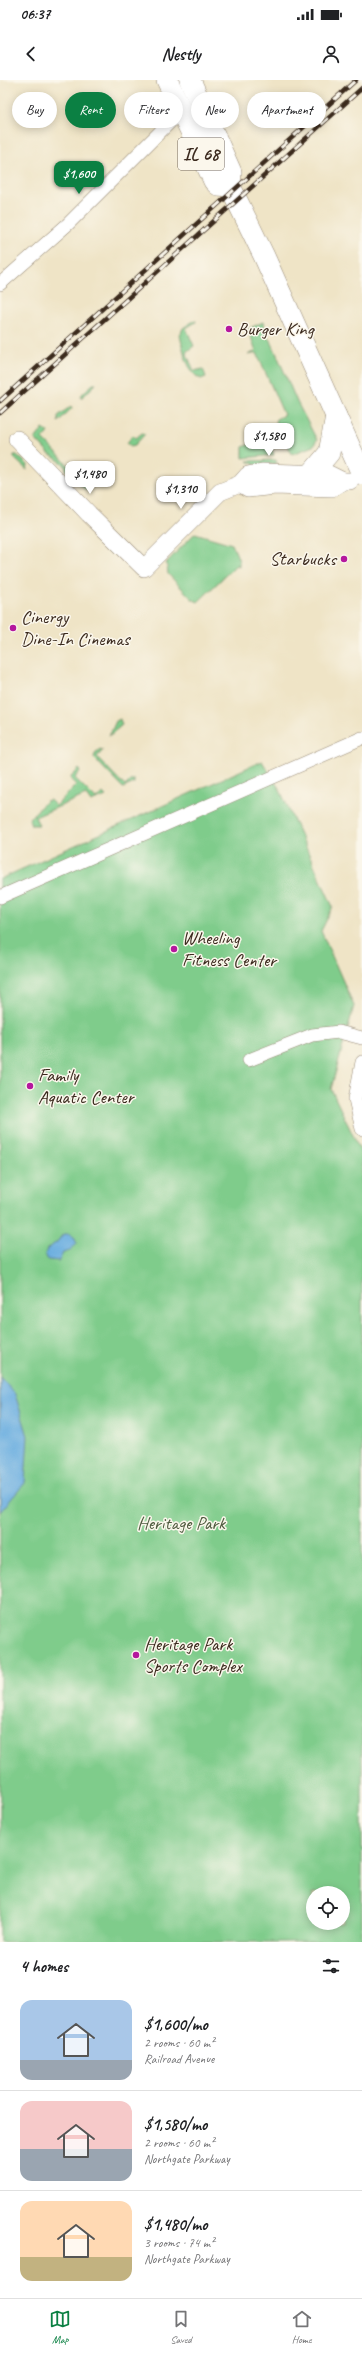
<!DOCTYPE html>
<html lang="en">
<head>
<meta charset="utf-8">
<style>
	:root { --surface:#fff; --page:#f6f6f6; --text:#202124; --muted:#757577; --line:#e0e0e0; --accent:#0b8043 }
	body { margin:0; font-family:Caveat,sans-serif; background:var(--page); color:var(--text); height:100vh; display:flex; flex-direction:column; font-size:15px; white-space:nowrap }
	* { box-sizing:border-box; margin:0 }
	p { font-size:13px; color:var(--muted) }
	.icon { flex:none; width:22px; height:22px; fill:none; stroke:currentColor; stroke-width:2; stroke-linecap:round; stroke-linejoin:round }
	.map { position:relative; height:1862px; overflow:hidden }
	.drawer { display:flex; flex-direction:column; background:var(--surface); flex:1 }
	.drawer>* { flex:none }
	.banner { position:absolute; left:12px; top:12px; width:338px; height:36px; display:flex; gap:8px }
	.tools { position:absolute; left:306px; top:1806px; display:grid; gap:8px }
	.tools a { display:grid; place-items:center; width:44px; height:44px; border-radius:50%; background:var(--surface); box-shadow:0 2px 10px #0003; font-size:20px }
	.price { position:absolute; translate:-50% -34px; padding:0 9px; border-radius:8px; background:#fff; color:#222; font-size:13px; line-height:26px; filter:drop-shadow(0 1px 2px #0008) }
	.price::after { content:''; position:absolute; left:50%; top:24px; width:12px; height:9px; margin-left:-6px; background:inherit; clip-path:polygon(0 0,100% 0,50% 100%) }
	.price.selected { background:var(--accent); color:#fff }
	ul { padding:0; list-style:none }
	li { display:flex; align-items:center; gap:12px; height:100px; padding:0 20px }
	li+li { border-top:1px solid var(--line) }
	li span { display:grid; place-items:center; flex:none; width:112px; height:80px; border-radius:12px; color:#555 }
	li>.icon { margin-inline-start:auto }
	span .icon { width:48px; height:48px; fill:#fffc; stroke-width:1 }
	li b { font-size:17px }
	h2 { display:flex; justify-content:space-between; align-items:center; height:48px; padding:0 20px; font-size:17px }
	.pill { padding:0 14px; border-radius:18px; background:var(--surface); box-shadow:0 2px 10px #0003; font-size:14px; line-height:36px }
	.pill.selected { background:var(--accent); color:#fff }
	.status { display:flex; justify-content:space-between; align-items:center; height:28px; padding:0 20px; background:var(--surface); direction:ltr }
	.status svg { height:11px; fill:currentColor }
	header { display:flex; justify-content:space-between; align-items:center; height:52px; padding:0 20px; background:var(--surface); font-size:18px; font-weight:700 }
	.menu { display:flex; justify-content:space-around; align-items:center; height:56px; border-top:1px solid var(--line); background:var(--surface); font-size:11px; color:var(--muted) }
	.menu a { display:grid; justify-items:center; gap:2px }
	.menu .selected { color:var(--accent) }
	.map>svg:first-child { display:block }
	.green { fill:#7fcc8b; stroke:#5d7b54; fill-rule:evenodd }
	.water { fill:#6baee0; stroke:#536c7f }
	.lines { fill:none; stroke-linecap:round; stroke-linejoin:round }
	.minor-casing { stroke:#958772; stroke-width:14 }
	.tertiary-casing { stroke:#958772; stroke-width:18 }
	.primary-casing { stroke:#958772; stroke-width:22 }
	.minor { stroke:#fff; stroke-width:13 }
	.tertiary { stroke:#fff; stroke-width:17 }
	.primary { stroke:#fff; stroke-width:21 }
	.rail-casing { stroke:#3b2a1e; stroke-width:4.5 }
	.rail { stroke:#fbf7ec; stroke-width:3; stroke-dasharray:9; stroke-linecap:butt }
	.poi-dot { fill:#b5179e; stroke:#fbf7ec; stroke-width:1.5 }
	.labels { text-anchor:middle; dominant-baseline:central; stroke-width:3; stroke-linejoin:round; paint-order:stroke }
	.shield { fill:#fbf7ec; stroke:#75685c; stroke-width:1 }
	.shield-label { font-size:18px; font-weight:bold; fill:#3b2a1e }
	.poi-label { font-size:19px; fill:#3b2a1e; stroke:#fbf7ec; text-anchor:start }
	.park-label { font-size:19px; fill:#4f5b3f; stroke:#fbf7ec }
</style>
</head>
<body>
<div class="status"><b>06:37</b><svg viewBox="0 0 49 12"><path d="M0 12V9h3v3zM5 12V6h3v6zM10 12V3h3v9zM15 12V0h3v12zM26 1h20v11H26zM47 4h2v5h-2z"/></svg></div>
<header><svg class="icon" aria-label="back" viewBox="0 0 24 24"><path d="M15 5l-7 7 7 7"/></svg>Nestly<svg class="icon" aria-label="person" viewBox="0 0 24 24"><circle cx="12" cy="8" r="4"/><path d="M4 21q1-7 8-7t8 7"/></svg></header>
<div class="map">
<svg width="362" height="1862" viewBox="0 0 362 1862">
	<rect width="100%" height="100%" fill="#fbf7ec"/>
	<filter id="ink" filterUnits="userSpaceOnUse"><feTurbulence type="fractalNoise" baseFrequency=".025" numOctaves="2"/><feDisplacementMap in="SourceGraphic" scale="8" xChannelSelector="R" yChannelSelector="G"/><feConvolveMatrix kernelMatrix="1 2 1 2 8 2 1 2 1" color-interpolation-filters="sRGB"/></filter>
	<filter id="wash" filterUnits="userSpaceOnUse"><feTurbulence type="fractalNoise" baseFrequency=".012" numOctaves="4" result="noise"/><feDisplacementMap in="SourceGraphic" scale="16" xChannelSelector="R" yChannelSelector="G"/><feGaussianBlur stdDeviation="0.9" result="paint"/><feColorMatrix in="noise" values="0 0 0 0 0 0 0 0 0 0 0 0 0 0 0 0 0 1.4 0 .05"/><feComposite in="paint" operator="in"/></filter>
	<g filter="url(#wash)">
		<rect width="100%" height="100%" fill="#efe4c6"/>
		<!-- green -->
		<g class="green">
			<path d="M195 240 196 242 186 248 194 266 186 272 194 291 203 289 206 297 201 299C187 293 183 269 180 255L183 248Z"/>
			<polygon points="263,242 266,255 272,263 297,322 317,360 313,366 292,374 275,342 276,339 284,335 257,273 248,275 256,271 248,249"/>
			<polygon points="93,304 96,304 81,318 82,314"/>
			<polygon points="71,326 72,328 58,342 58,336"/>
			<polygon points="43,349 48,352 43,359 88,406 96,400 87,411 68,393 64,384 49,374 35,359"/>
			<polygon points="142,353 145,354 135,365 131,366 127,363 133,355 136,358"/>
			<polygon points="265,358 269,361 274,375 243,378 243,367"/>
			<polygon points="14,375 17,375 28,385 27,390 14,378"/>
			<polygon points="276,380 277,383 275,384 255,385 247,381"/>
			<polygon points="195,453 232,464 239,480 239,486 236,485 198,522 192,519 168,494 167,486 165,484"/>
			<polygon points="120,639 122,645 109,656 116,641"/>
			<polygon points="100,669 103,670 97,677 125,706 131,700 134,700 134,703 123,708 94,678 95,673"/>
			<path d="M262 681 280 710 333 827 321 851 354 926 331 1009 362 1074V1862H0V799ZM313 1813H343V1843H313Z"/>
			<polygon points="79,689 81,691 75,698 96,719 103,713 106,716 91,722 86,715 35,737 39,745 31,745 29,739 46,721 50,720 56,726 76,705 71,700 71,697"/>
		</g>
		<!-- water -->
		<g class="water">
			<polygon points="63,1154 70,1154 75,1158 76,1163 70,1171 63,1173 59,1181 48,1180 45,1174 47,1169 57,1162"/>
			<polygon points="0,1297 15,1314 28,1356 25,1403 0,1432"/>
		</g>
	</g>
	<g filter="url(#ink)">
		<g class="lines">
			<defs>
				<g id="minor">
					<polyline points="0,204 68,144 181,31"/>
					<polyline points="0,817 362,658"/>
					<polyline points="249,980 312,955 339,952 362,958"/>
					<polyline points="362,982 355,1019 362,1049"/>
				</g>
				<g id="tertiary">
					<polyline points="17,359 89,434 144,488 220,412 240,404 248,395 262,392 329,394 343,401"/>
					<polyline points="240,404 248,409 275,406 332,408 343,401 350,401"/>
				</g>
				<g id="primary">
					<polyline points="167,0 214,101 218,105 230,106"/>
					<polyline points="190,0 231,92 230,106 264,176 362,394"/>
					<polyline points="312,393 329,373 336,336"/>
				</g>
			</defs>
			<!-- minor casing -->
			<use href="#minor" class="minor-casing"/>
			<!-- tertiary casing -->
			<use href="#tertiary" class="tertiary-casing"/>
			<!-- primary casing -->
			<use href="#primary" class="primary-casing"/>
			<!-- minor -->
			<use href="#minor" class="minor"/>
			<!-- tertiary -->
			<use href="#tertiary" class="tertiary"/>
			<!-- primary -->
			<use href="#primary" class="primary"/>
			<defs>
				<g id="rail">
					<polyline points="0,321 356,0"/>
					<polyline points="0,333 362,8"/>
				</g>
			</defs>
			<!-- rail casing -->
			<use href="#rail" class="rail-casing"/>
			<!-- rail -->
			<use href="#rail" class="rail"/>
		</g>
	</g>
	<!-- markers -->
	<g class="poi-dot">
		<circle cx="229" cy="249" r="4"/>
		<circle cx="344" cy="479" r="4"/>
		<circle cx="13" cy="548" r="4"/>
		<circle cx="174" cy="869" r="4"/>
		<circle cx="30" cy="1006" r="4"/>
		<circle cx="136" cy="1575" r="4"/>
	</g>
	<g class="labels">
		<!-- shield labels -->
		<rect class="shield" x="178" y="58" width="46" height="32" rx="3"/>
		<g class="shield-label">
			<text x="201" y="74">IL 68</text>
		</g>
		<!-- poi labels -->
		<g class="poi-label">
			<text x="237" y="249">Burger King</text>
			<text x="336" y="479" text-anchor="end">Starbucks</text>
			<text x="21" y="537">Cinergy<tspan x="21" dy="22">Dine-In Cinemas</tspan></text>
			<text x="182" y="858">Wheeling<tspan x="182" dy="22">Fitness Center</tspan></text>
			<text x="38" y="995">Family<tspan x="38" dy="22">Aquatic Center</tspan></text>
			<text x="144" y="1564">Heritage Park<tspan x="144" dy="22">Sports Complex</tspan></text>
		</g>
		<!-- park labels -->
		<g class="park-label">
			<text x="181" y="1443">Heritage Park</text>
		</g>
	</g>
</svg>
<div class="tools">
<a><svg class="icon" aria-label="locate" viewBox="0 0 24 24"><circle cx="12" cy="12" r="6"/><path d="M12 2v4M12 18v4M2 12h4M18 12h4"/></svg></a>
</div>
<b class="price selected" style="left:79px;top:115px">$1,600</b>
<b class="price" style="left:269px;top:377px">$1,580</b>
<b class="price" style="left:90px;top:415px">$1,480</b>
<b class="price" style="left:181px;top:430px">$1,310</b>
<div class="banner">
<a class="pill">Buy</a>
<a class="pill selected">Rent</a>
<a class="pill">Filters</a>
<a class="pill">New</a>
<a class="pill">Apartment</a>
</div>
</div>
<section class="drawer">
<h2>4 homes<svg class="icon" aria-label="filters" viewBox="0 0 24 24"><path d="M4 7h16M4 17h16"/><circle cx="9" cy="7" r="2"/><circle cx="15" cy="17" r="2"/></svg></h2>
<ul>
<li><span style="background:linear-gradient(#a9c7e8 75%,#9aa5b1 0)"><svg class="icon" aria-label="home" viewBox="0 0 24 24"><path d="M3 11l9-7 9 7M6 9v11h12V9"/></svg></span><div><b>$1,600/mo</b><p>2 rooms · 60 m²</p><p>Railroad Avenue</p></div></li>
<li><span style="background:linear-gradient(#f6c9c9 60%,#9aa5b1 0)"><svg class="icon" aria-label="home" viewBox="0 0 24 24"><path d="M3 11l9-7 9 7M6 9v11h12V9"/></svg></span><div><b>$1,580/mo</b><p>2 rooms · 60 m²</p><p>Northgate Parkway</p></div></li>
<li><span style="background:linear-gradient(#ffd9b3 70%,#c2b280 0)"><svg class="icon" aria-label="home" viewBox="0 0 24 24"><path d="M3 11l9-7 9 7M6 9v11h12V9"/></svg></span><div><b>$1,480/mo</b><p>3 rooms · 74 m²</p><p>Northgate Parkway</p></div></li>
</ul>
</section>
<nav class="menu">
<a class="selected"><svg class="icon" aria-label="map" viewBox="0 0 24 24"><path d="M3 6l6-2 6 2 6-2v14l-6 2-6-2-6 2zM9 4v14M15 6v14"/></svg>Map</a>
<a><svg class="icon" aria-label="saved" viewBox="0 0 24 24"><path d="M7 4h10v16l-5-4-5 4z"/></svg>Saved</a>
<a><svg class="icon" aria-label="home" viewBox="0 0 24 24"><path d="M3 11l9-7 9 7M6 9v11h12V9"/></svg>Home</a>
</nav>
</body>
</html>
